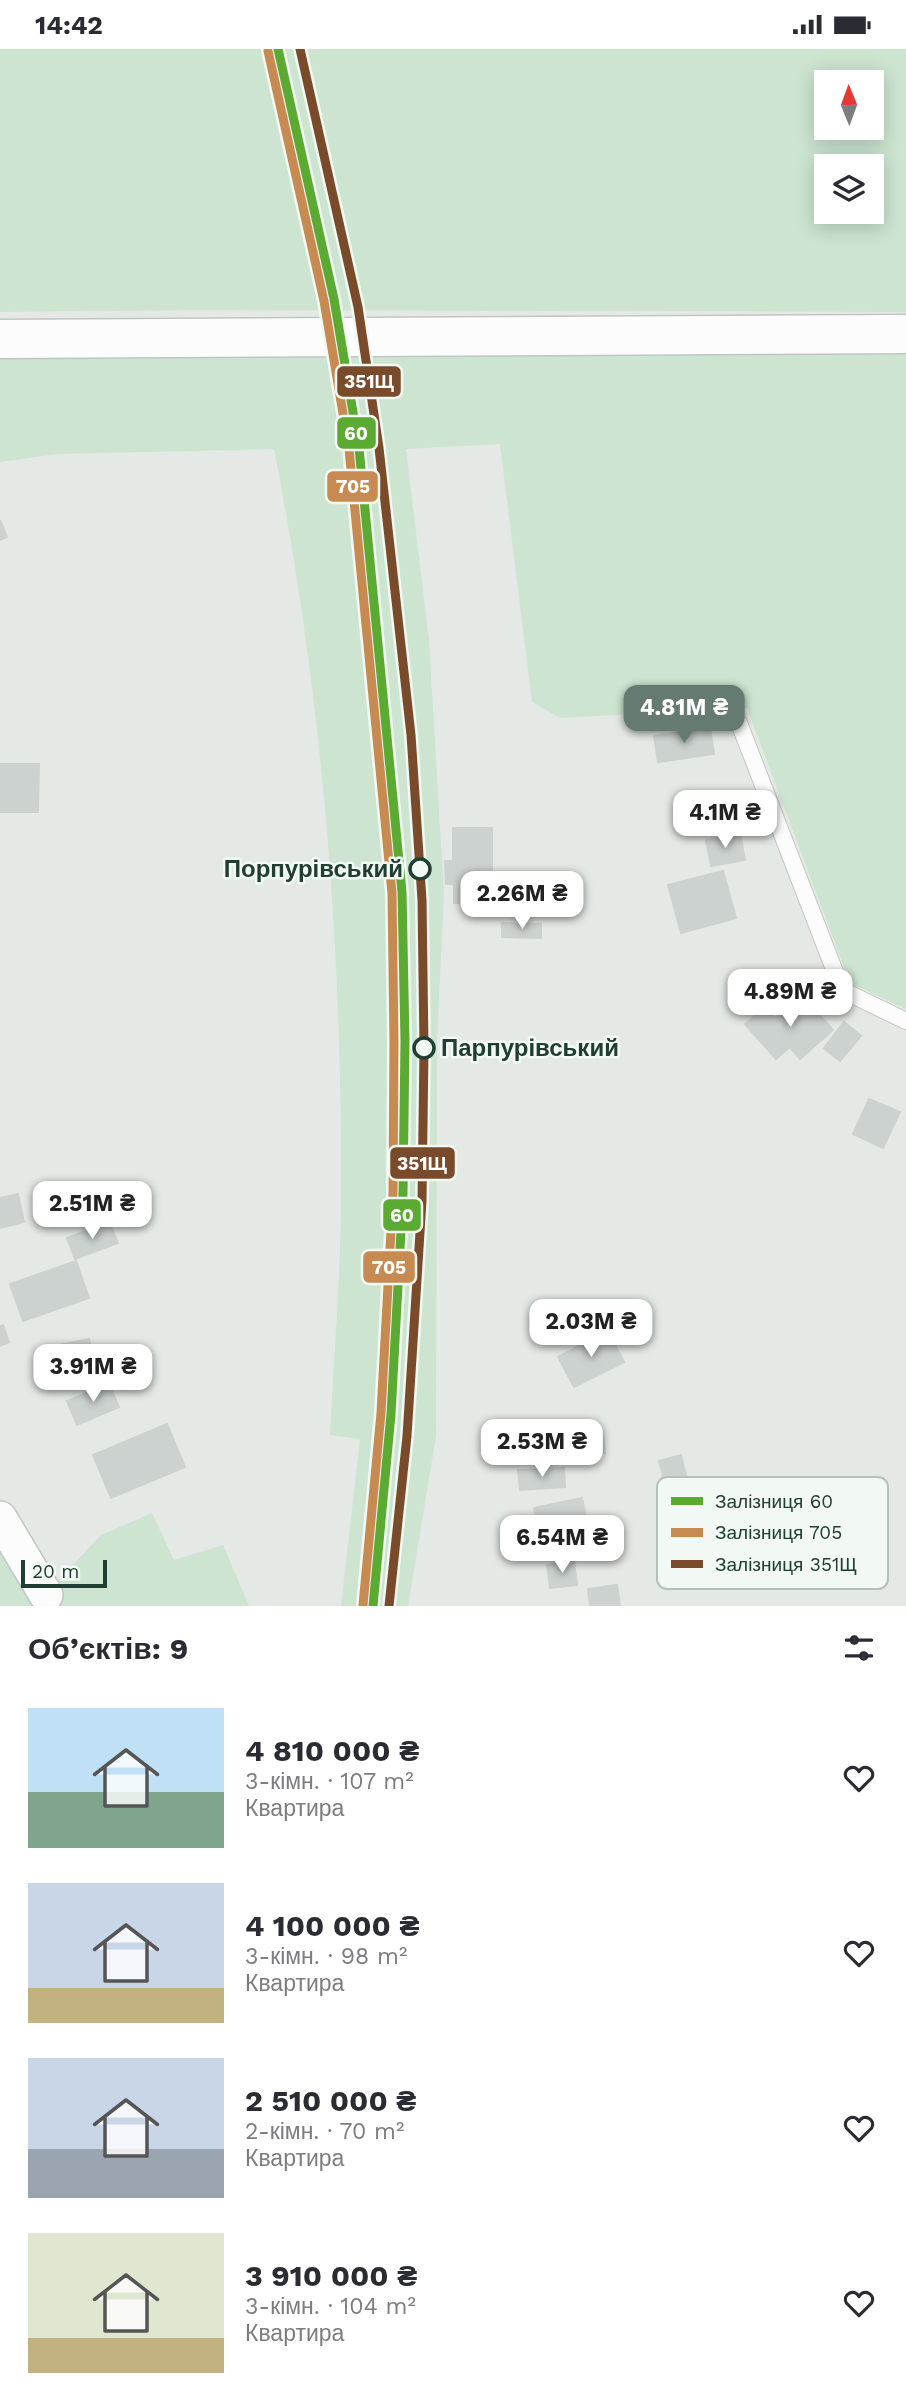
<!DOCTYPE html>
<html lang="uk">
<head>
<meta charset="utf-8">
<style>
	:root { --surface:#fff; --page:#f2f2f3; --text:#2b2b33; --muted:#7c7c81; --accent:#657a71 }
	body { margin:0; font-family:"Work Sans",sans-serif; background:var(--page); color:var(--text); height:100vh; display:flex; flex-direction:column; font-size:26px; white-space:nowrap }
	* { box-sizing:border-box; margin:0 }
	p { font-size:23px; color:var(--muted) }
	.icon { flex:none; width:38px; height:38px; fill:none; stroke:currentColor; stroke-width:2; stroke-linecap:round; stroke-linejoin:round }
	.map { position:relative; height:1557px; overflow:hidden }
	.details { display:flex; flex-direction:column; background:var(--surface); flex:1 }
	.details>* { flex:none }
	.needle { width:46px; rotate:359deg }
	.fabs { position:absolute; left:814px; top:21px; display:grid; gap:14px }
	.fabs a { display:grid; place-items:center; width:70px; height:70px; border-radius:0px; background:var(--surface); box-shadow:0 4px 18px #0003; font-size:35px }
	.scale { position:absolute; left:21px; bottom:18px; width:86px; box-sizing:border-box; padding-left:7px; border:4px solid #203e32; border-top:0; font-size:19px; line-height:24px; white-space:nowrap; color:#203e32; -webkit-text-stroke:5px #f2f9f4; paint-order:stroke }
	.price { position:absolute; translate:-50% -60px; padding:0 16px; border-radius:14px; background:#fff; color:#222; font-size:23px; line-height:46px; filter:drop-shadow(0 2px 4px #0008) }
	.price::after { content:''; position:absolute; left:50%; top:42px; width:21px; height:16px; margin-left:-10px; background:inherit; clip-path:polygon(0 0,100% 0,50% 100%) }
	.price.on { background:var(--accent); color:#fff }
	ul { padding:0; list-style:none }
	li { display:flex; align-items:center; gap:21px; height:175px; padding:0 28px }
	li span { display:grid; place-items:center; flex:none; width:196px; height:140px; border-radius:0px; color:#555 }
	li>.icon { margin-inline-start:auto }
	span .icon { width:84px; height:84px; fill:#fffc; stroke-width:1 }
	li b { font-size:30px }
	h2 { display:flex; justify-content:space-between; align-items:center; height:84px; padding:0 28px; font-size:30px }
	.status { display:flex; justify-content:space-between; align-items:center; height:49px; padding:0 35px; background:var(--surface); direction:ltr }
	.status svg { height:19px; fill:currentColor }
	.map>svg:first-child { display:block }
	.green { fill:#cce4d0; fill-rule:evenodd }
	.building { fill:#ccd2cf; stroke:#ccd2cf; stroke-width:2 }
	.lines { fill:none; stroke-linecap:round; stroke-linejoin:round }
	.service-casing { stroke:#c1c6c3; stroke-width:18 }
	.minor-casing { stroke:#c1c6c3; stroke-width:36 }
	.secondary-casing { stroke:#bfc7c3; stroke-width:41 }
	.service { stroke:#fbfcfb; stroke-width:16 }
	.minor { stroke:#fbfcfb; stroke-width:33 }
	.secondary { stroke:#fbfcfb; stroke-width:38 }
	.rail-1-casing { stroke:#f2f9f4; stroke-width:14 }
	.rail-2-casing { stroke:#f2f9f4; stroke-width:14 }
	.rail-3-casing { stroke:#f2f9f4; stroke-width:14 }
	.rail-1 { stroke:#5baa31; stroke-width:9 }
	.rail-2 { stroke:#c78b52; stroke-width:9 }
	.rail-3 { stroke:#7a4b2a; stroke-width:9 }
	.stop-dot { fill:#f2f9f4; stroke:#203e32; stroke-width:3.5 }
	.labels { text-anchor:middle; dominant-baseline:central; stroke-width:5; stroke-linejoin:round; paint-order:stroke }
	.stop-label { font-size:24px; font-weight:bold; fill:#203e32; stroke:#f2f9f4; text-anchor:end }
	.key { fill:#f2f9f4; stroke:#b3c1ba; stroke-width:2 }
	.key-label { font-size:19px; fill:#203e32 }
	.line-badge { stroke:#f2f9f4; stroke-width:2.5 }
	.badge-label { font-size:19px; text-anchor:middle; font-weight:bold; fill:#fff }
</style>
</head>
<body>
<div class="status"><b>14:42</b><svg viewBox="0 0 49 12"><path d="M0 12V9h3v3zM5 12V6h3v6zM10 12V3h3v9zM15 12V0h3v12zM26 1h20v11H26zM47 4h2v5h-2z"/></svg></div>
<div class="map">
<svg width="906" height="1557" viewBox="0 0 906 1557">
	<rect width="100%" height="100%" fill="#e4e9e6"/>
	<!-- green -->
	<g class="green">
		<path d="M0 0H906V263L203 261 0 263ZM826 33H872V79H826ZM826 117H872V163H826Z"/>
		<path d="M906 302V960L850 934 747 659 560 669 532 653 500 395 406 400 429 591 444 846 437 992 436 1387 408 1557H341L360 1390 330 1386C334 1305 341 1223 341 1142 342 894 322 644 274 400L57 405 0 413V307H488Z"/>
		<polygon points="152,1464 174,1511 223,1496 249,1557 0,1557 0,1469 46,1545 101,1486"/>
	</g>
	<!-- building -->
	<g class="building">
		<polygon points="0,471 7,488 0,491"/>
		<polygon points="710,679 714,705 658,713 654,687"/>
		<polygon points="0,715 39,715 38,763 0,763"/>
		<polygon points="453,779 492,779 492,855 454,854 454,835 446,835 445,812 453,812"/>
		<polygon points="740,785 745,811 711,817 706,791"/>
		<polygon points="723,822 736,869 681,884 668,836"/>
		<polygon points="502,874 541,875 541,889 502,888"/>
		<polygon points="802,946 833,981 800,1010 790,998 776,1010 745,975 765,958 775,969"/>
		<polygon points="844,973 861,987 840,1012 824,999"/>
		<polygon points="869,1050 900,1063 883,1099 853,1085"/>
		<polygon points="18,1145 24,1173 0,1179 0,1149"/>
		<polygon points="109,1173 118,1194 75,1210 67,1189"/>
		<polygon points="76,1212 89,1249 23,1272 10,1235"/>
		<polygon points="3,1276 9,1293 0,1297 0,1277"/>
		<polygon points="608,1282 624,1313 574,1338 558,1308"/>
		<polygon points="89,1290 95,1317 50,1326 45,1299"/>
		<polygon points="109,1335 119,1358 77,1376 67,1352"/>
		<polygon points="167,1375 185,1418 111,1449 93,1406"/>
		<polygon points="602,1381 605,1404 571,1408 568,1385"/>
		<polygon points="681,1406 689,1439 668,1444 659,1412"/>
		<polygon points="564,1419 565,1438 520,1441 518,1421"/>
		<polygon points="582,1449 588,1477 539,1486 534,1459"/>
		<polygon points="574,1512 577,1536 550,1539 547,1516"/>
		<polygon points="617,1536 620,1557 590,1557 588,1540"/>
	</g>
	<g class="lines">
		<defs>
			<polyline id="service" points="739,674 842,941 906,972"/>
			<polyline id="minor" points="0,1469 46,1546"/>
			<polyline id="secondary" points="0,290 906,285"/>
		</defs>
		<!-- service casing -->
		<use href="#service" class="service-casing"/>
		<!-- minor casing -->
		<use href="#minor" class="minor-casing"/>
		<!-- secondary casing -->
		<use href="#secondary" class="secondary-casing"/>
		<!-- service -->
		<use href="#service" class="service"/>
		<!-- minor -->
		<use href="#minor" class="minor"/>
		<!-- secondary -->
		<use href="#secondary" class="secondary"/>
		<defs>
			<polyline id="rail-1" points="278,0 334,250 359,399 402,843 405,992 403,1145 391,1365 373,1557"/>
			<polyline id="rail-2" points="268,2 324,252 349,400 392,844 394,992 393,1145 381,1364 363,1556"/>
			<polyline id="rail-3" points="300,0 358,258 379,399 411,686 422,851 424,999 422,1152 407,1387 389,1557"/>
		</defs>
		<!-- rail-1 casing -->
		<use href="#rail-1" class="rail-1-casing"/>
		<!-- rail-2 casing -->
		<use href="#rail-2" class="rail-2-casing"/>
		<!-- rail-3 casing -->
		<use href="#rail-3" class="rail-3-casing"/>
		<!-- rail-1 -->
		<use href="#rail-1" class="rail-1"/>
		<!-- rail-2 -->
		<use href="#rail-2" class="rail-2"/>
		<!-- rail-3 -->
		<use href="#rail-3" class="rail-3"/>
	</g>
	<!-- markers -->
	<g class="stop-dot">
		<circle cx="420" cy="820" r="10"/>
		<circle cx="424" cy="999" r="10"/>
	</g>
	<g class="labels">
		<!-- stop labels -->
		<g class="stop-label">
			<text x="403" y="820">Порпурівський</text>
			<text x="441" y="999" text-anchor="start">Парпурівський</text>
		</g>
	</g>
	<!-- legend -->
	<rect x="657" y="1428" width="231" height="112" rx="10" class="key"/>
	<rect x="671" y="1448" width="32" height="8" fill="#5baa31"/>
	<rect x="671" y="1479" width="32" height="9" fill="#c78b52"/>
	<rect x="671" y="1511" width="32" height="8" fill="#7a4b2a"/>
	<g class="key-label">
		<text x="715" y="1459">Залізниця 60</text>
		<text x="715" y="1490">Залізниця 705</text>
		<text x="715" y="1522">Залізниця 351Щ</text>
	</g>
	<g class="line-badge">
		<rect x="336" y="316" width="66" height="33" rx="7" fill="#7a4b2a"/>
		<rect x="336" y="367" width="41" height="34" rx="7" fill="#5baa31"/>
		<rect x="326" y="421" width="53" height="33" rx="7" fill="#c78b52"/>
		<rect x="389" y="1097" width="67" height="34" rx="7" fill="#7a4b2a"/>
		<rect x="382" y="1149" width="40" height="34" rx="7" fill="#5baa31"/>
		<rect x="362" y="1201" width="54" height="34" rx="7" fill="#c78b52"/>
	</g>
	<g class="badge-label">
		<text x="369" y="339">351Щ</text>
		<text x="356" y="391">60</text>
		<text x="353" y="444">705</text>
		<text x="422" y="1121">351Щ</text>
		<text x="402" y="1173">60</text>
		<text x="389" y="1225">705</text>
	</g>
</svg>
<div class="fabs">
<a><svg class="needle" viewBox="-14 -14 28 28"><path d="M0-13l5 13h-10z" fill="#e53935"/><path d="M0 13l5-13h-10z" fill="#7c7c81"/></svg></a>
<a><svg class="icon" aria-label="layers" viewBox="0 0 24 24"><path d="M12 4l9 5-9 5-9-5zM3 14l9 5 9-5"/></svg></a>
</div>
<div class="scale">20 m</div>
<b class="price on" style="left:684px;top:696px">4.81M ₴</b>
<b class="price" style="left:725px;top:801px">4.1M ₴</b>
<b class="price" style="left:522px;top:882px">2.26M ₴</b>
<b class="price" style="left:790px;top:980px">4.89M ₴</b>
<b class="price" style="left:92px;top:1192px">2.51M ₴</b>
<b class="price" style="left:591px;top:1310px">2.03M ₴</b>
<b class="price" style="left:93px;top:1355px">3.91M ₴</b>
<b class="price" style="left:542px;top:1430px">2.53M ₴</b>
<b class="price" style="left:562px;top:1526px">6.54M ₴</b>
</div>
<section class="details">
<h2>Об’єктів: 9<svg class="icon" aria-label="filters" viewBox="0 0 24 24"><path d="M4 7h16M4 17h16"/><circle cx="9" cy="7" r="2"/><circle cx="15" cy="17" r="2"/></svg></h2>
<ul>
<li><span style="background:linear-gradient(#bfe0f5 60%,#7fa58c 0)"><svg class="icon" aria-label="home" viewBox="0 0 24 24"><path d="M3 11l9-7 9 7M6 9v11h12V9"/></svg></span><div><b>4 810 000 ₴</b><p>3-кімн. · 107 m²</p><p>Квартира</p></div><svg class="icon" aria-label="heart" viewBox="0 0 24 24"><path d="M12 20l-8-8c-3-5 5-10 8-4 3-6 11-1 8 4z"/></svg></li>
<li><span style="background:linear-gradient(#c9d6e8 75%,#c2b280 0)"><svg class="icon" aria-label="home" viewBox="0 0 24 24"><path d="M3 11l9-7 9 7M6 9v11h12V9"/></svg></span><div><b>4 100 000 ₴</b><p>3-кімн. · 98 m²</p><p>Квартира</p></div><svg class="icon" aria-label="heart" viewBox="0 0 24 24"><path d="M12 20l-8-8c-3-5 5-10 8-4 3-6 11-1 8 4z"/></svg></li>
<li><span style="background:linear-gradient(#c9d6e8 65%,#9aa5b1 0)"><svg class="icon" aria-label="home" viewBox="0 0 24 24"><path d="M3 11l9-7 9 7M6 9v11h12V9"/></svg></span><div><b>2 510 000 ₴</b><p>2-кімн. · 70 m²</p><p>Квартира</p></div><svg class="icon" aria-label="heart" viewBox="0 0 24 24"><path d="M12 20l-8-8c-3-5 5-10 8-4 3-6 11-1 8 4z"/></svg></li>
<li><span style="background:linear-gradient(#dfe7d0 75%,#c2b280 0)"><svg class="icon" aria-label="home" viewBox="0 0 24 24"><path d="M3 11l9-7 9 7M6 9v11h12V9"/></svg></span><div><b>3 910 000 ₴</b><p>3-кімн. · 104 m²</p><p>Квартира</p></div><svg class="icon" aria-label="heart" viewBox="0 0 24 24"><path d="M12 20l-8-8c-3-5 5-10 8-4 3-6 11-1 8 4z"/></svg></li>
</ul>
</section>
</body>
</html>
